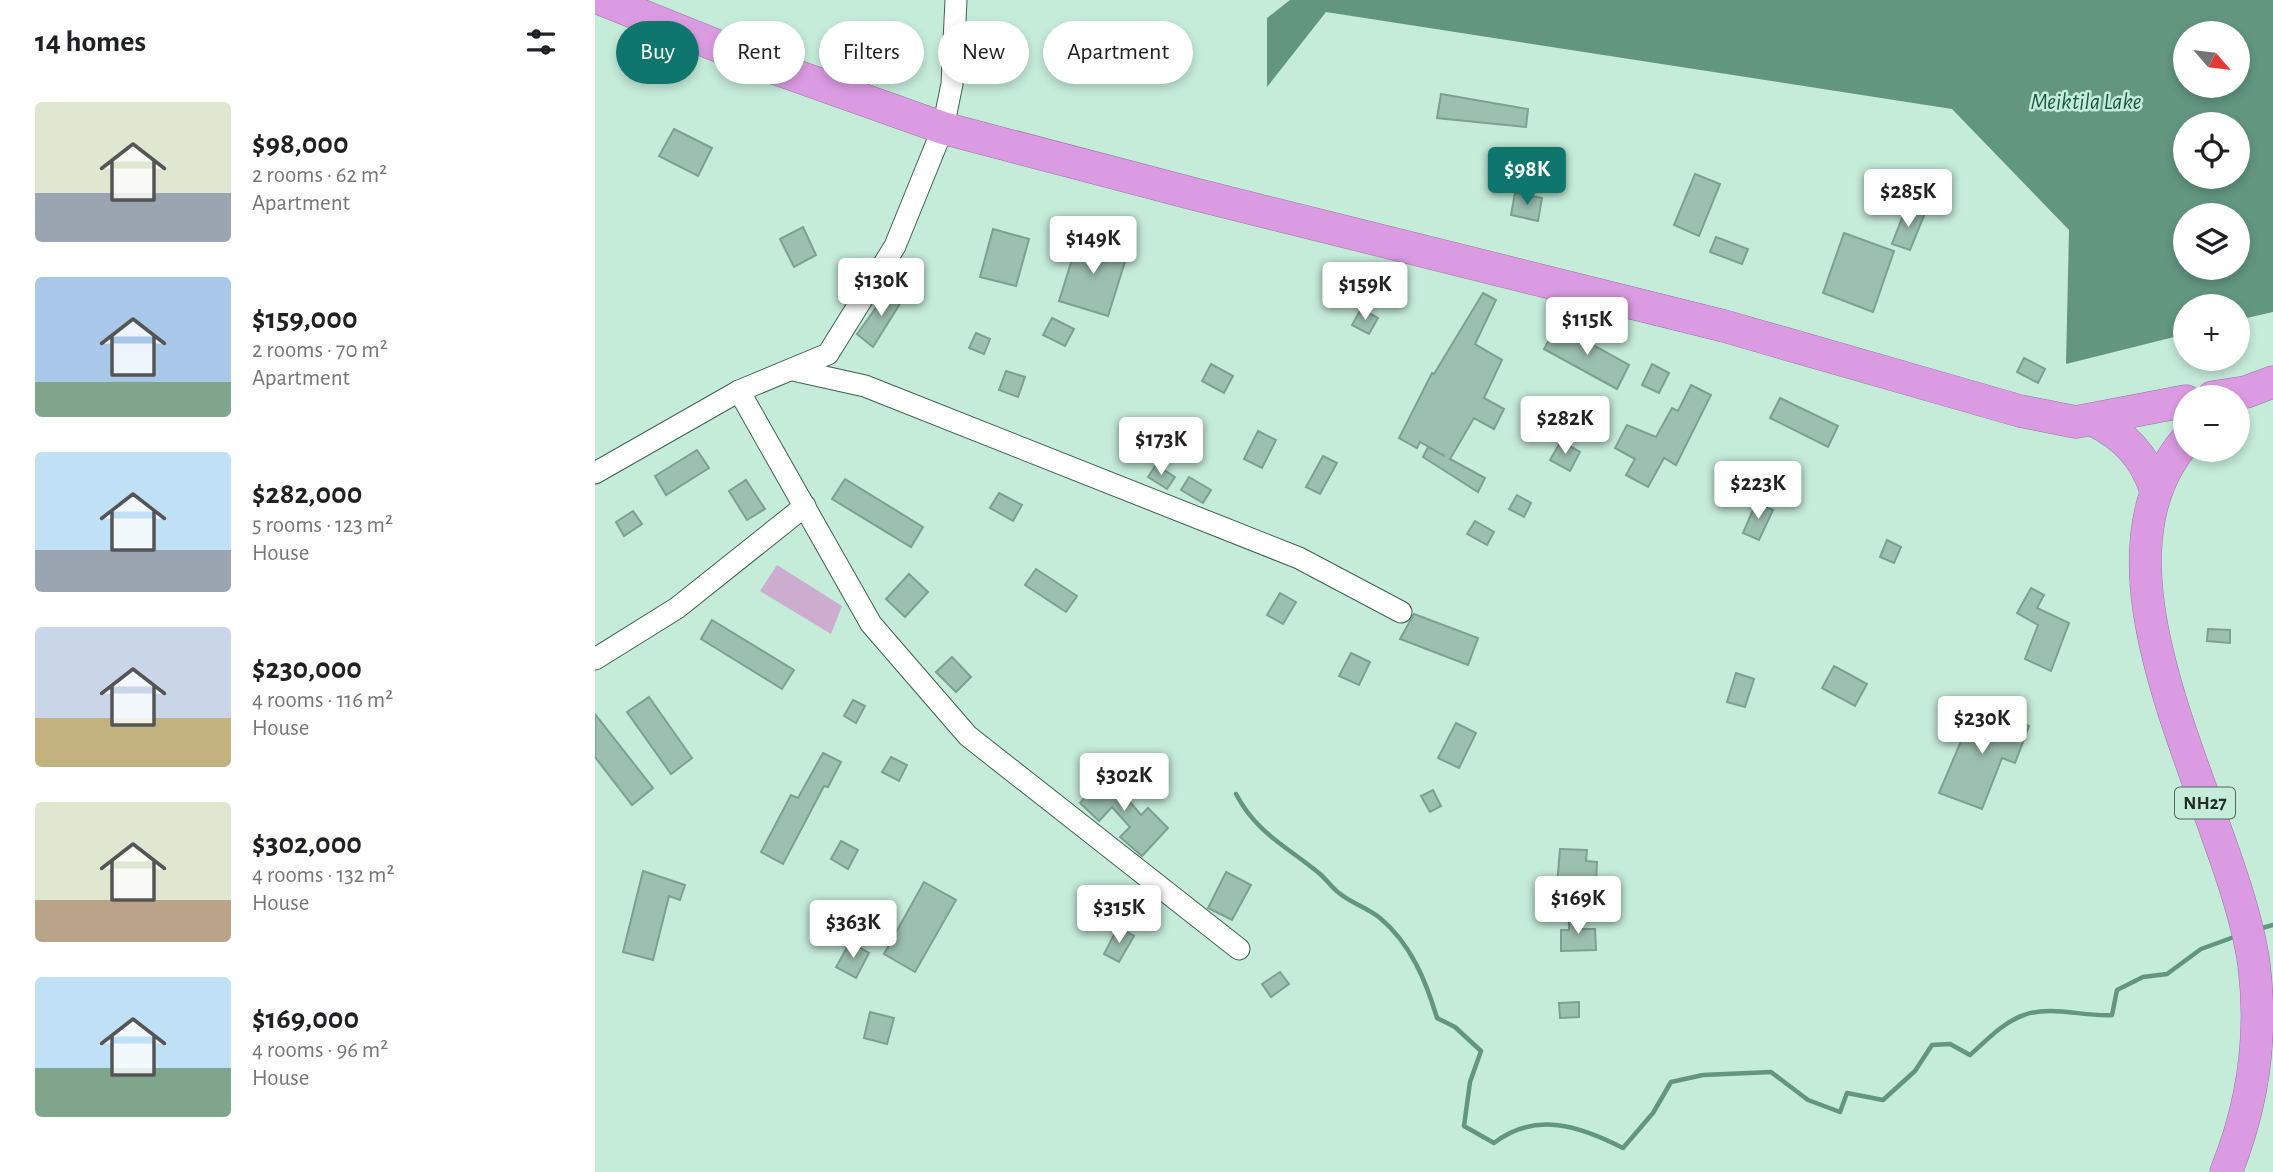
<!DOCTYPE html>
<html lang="en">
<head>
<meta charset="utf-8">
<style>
	:root { --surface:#fff; --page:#f6f6f6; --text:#202124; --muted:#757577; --accent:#0f766e }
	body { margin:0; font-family:"Alegreya Sans",sans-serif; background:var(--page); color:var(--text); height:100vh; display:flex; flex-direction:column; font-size:26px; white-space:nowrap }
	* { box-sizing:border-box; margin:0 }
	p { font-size:23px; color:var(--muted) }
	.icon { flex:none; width:38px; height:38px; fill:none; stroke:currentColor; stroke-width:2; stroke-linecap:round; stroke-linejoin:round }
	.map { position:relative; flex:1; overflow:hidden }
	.panel { display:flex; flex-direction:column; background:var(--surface); width:595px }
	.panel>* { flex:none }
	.top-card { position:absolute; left:21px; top:21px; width:665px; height:63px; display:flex; gap:14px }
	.needle { width:46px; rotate:118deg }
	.controls { position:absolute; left:1578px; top:21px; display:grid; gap:14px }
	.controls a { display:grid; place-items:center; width:77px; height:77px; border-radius:50%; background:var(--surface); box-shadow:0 4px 10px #0003; font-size:35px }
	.price { position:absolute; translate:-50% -60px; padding:0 16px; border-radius:7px; background:#fff; color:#222; font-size:23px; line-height:46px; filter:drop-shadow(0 2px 4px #0008) }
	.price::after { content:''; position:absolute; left:50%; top:42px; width:21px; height:16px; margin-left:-10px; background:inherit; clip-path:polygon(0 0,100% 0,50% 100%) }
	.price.active { background:var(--accent); color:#fff }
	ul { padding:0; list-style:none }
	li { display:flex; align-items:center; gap:21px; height:175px; padding:0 35px }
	li span { display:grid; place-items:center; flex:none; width:196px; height:140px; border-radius:7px; color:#555 }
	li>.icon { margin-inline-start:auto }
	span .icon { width:84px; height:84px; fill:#fffc; stroke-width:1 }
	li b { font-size:30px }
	h2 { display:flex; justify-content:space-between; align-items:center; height:84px; padding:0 35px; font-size:30px }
	.chip { padding:0 24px; border-radius:32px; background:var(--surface); box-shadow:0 4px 10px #0003; font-size:24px; line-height:63px }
	.chip.active { background:var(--accent); color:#fff }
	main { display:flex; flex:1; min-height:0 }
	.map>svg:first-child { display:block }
	.green { fill:#ccadcf }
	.water { fill:#62967f; fill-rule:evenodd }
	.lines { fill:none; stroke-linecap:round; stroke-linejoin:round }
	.stream { stroke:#62967f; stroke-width:4.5 }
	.building { fill:#9cc0af; stroke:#7da090; stroke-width:2 }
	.minor-casing { stroke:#3f6051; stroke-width:23 }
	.highway-casing { stroke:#9a75a1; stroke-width:33 }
	.minor { stroke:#fff; stroke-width:21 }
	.highway { stroke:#db9be2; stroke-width:32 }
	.labels { text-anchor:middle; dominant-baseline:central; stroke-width:5; stroke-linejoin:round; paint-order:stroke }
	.shield { fill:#c5ebd9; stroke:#52675d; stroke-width:2 }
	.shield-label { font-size:19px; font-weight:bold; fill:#202e28 }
	.water-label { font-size:23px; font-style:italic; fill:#155840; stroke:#c5ebd9 }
</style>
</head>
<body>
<main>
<section class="panel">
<h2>14 homes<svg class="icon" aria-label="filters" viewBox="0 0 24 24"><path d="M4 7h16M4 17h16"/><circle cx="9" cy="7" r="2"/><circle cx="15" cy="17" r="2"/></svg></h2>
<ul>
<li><span style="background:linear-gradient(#dfe7d0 65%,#9aa5b1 0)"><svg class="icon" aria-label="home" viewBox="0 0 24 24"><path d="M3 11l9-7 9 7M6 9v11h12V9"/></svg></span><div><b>$98,000</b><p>2 rooms · 62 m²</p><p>Apartment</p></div></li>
<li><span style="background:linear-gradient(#a9c7e8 75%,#7fa58c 0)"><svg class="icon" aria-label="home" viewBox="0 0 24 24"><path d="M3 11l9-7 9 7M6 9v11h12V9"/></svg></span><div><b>$159,000</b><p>2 rooms · 70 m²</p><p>Apartment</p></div></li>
<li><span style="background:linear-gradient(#bfe0f5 70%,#9aa5b1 0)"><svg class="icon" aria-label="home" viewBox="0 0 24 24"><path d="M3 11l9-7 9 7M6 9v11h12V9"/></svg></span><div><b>$282,000</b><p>5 rooms · 123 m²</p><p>House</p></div></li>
<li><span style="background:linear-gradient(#c9d6e8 65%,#c2b280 0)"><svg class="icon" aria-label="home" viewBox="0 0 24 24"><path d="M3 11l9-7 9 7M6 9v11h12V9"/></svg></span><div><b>$230,000</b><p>4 rooms · 116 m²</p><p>House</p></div></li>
<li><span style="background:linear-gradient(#dfe7d0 70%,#b9a48a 0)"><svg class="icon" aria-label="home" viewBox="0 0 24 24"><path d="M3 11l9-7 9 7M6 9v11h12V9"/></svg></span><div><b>$302,000</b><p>4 rooms · 132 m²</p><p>House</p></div></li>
<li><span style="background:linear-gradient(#bfe0f5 65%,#7fa58c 0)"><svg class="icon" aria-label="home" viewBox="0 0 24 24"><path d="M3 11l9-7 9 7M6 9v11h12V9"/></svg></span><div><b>$169,000</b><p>4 rooms · 96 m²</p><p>House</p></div></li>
</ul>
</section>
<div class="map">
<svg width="1678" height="1172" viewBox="0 0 1678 1172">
	<rect width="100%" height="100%" fill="#c5ebd9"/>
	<!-- green -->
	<polygon class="green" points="182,565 247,606 236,634 165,591"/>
	<!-- water -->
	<path class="water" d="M695 0H1678V312L1643 320V306H1591V334L1471 364 1474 230 1357 109 731 12 672 87V18ZM1591 33H1643V86H1591ZM1591 124H1643V177H1591ZM1591 215H1643V268H1591Z"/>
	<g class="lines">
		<!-- stream -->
		<g class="stream">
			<path d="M641 794C662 834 693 847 725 874 732 880 737 888 744 893 756 903 773 908 785 918 816 944 831 981 842 1018L860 1027 886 1051 875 1082 869 1126 899 1143C940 1111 985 1126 1028 1148L1058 1113 1076 1082 1108 1075 1176 1072 1213 1100 1245 1112 1252 1093 1288 1100 1320 1071 1337 1045 1355 1044 1375 1055C1391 1041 1408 1022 1429 1015 1456 1005 1489 1017 1517 1015L1522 990 1548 977 1572 974 1606 949 1639 937"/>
			<polyline points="1667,928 1678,925"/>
		</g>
	</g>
	<!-- building -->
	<g class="building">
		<polygon points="846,94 933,109 931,127 842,118"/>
		<polygon points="79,129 117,148 103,176 64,156"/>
		<polygon points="1100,174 1125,184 1104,236 1079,225"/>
		<polygon points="920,193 947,198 943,221 916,215"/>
		<polygon points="1311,208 1330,213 1315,250 1297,244"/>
		<polygon points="208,227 221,255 199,267 185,239"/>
		<polygon points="398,229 434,239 421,286 385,277"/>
		<polygon points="1249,233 1299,251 1278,312 1228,293"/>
		<polygon points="484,237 533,252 513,316 464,301"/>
		<polygon points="1121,237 1153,249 1147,264 1115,252"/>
		<polygon points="300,287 311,294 278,347 262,334 281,308 285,311"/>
		<polygon points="888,293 901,300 880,344 907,360 889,398 909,409 899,429 879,418 855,459 890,478 883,492 828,457 833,447 850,456 825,442 822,448 804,438 837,373 839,374"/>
		<polygon points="766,309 783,318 774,334 757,325"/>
		<polygon points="457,318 479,329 470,346 448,335"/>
		<polygon points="962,325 1034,365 1022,389 949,349"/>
		<polygon points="381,333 395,339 389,354 374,348"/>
		<polygon points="1429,358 1450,369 1443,383 1422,372"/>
		<polygon points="616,364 638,376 629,393 607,381"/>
		<polygon points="1057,364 1074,373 1064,393 1047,385"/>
		<polygon points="411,371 430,377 423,397 404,390"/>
		<polygon points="1096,385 1116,395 1081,465 1069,458 1053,487 1031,475 1040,459 1020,448 1032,425 1061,437 1077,408 1083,411"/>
		<polygon points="1185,398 1243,426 1233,447 1175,418"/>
		<polygon points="663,431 681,440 667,468 649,459"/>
		<polygon points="966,441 985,452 975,471 955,460"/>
		<polygon points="102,450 114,468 71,495 60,476"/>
		<polygon points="728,456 742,463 725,494 711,487"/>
		<polygon points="561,465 580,477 572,489 553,477"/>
		<polygon points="594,477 616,490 608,503 586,490"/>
		<polygon points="250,479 328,527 316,547 237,499"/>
		<polygon points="151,480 170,509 152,520 134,491"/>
		<polygon points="404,493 427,505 418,521 395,508"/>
		<polygon points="922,495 936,503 929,517 914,509"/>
		<polygon points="1161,503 1178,510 1164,540 1148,533"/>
		<polygon points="38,511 47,524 29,536 21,522"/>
		<polygon points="880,521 899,532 892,545 872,534"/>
		<polygon points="1292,540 1306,547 1299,563 1285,557"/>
		<polygon points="441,569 482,596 471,612 430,585"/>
		<polygon points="314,574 333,592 310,617 291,599"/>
		<polygon points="1436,588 1449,595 1442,608 1474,623 1456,671 1430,659 1443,625 1422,613"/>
		<polygon points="685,593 701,602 688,624 672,615"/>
		<polygon points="819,614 883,638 873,665 805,639"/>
		<polygon points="117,620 199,670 187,689 106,639"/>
		<polygon points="1613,629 1635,630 1635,643 1612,641"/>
		<polygon points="756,653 775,662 764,685 744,676"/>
		<polygon points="357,657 376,677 361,692 341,672"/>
		<polygon points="1239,666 1272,684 1260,706 1227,688"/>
		<polygon points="1141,673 1159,679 1150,707 1132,702"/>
		<polygon points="54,697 97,758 76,774 32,712"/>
		<polygon points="258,700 270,706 261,723 249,716"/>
		<polygon points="1381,706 1434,726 1420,763 1407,758 1387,809 1344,793"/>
		<polygon points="0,714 58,788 37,805 0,757"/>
		<polygon points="861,723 881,733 864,768 843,758"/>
		<polygon points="228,753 246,762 233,787 229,786 188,864 166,852 196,795 203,798"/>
		<polygon points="296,757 312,765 304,781 287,772"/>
		<polygon points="514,771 535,788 529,795 546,815 553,808 573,828 547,856 525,837 535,827 517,807 504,821 485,803"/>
		<polygon points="838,790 846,806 835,812 826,796"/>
		<polygon points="246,841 263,850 253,869 236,859"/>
		<polygon points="965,849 992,850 991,861 1002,862 1001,883 989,882 989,886 962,885"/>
		<polygon points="48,871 90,885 85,900 74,896 58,960 28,952"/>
		<polygon points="631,872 656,885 637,920 613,908"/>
		<polygon points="329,882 361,900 320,972 289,954"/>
		<polygon points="974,914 986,914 986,929 1000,929 1001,950 966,951 966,930 974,930"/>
		<polygon points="523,927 539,936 524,962 509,954"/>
		<polygon points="255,942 274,953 261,978 241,967"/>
		<polygon points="685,972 694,984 676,997 667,984"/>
		<polygon points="984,1002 984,1017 965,1018 964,1003"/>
		<polygon points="275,1012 299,1018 292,1044 269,1038"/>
	</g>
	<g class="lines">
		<defs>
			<g id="minor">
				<polyline points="198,370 270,386 704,558 806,612"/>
				<polyline points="144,391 276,624 373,736 644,949"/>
				<polyline points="0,473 144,391 233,354 300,246 348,128 357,84 361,0"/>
				<polyline points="0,659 82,608 210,506"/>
			</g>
			<g id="highway">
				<polyline points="8,0 168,64 348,128 603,195 1129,326 1425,411 1481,422 1591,401"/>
				<polyline points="1618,397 1651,392 1678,382"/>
				<path d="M1500 421C1530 436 1549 456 1560 488"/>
				<path d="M1591 440C1476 575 1639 815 1659 965 1668 1036 1658 1105 1631 1172"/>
			</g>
		</defs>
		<!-- minor casing -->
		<use href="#minor" class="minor-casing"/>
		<!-- highway casing -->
		<use href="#highway" class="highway-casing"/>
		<!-- minor -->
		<use href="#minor" class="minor"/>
		<!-- highway -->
		<use href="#highway" class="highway"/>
	</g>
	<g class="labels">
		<!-- shield labels -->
		<rect class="shield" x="1580" y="787.5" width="60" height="31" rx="5"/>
		<g class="shield-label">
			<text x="1610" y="803">NH27</text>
		</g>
		<!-- water labels -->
		<g class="water-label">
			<text x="1491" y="102">Meiktila Lake</text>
		</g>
	</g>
</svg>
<div class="controls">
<a><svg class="needle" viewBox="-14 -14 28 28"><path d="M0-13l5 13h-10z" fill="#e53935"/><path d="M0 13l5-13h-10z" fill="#757577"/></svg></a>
<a><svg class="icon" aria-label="locate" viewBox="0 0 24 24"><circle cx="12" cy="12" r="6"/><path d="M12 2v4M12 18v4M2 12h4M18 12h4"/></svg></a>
<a><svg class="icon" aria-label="layers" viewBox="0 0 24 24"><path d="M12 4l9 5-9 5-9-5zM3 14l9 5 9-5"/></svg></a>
<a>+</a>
<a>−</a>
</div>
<b class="price active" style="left:932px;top:207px">$98K</b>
<b class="price" style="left:1313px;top:229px">$285K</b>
<b class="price" style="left:498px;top:276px">$149K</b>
<b class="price" style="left:286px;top:318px">$130K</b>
<b class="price" style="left:770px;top:322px">$159K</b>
<b class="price" style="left:992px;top:357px">$115K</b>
<b class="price" style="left:970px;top:456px">$282K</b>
<b class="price" style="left:566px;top:477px">$173K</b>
<b class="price" style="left:1163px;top:521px">$223K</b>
<b class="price" style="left:1387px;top:756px">$230K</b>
<b class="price" style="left:529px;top:813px">$302K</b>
<b class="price" style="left:983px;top:936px">$169K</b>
<b class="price" style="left:524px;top:945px">$315K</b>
<b class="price" style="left:258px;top:960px">$363K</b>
<div class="top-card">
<a class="chip active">Buy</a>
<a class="chip">Rent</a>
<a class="chip">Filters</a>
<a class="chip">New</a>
<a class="chip">Apartment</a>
</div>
</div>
</main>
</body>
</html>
